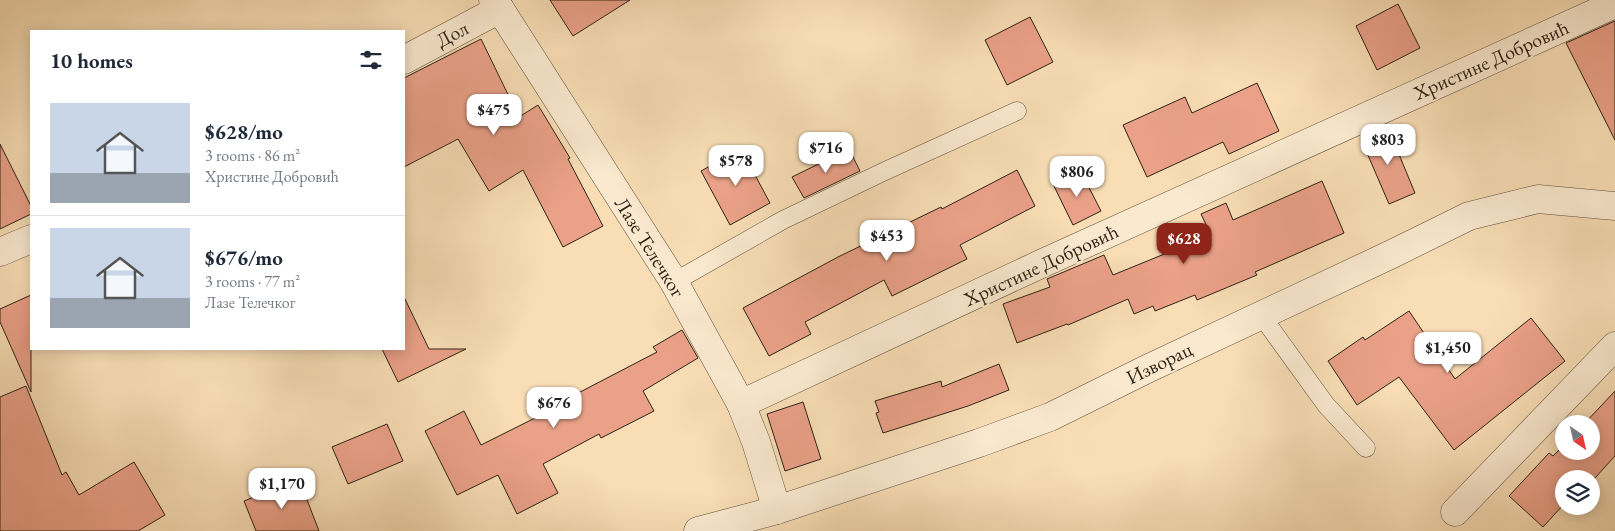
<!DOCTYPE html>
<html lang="en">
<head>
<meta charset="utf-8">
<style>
	:root { --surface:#fff; --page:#f6f6f7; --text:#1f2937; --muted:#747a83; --line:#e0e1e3; --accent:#8f2418 }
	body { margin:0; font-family:"EB Garamond",serif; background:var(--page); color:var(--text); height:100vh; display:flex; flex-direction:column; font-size:19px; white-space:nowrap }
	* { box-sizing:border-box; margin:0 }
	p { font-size:16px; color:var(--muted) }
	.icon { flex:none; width:28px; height:28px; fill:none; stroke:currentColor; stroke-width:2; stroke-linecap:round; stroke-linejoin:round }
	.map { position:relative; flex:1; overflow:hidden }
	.drawer { position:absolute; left:30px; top:30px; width:375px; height:320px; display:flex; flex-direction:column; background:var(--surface); border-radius:0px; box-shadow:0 2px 12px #0003 }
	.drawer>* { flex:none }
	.needle { width:32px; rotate:146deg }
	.fabs { position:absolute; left:1555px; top:415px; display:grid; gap:10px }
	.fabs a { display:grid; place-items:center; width:45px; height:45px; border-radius:50%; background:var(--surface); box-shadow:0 2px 12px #0003; font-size:25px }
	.price { position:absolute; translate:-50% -42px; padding:0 11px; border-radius:10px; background:#fff; color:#222; font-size:16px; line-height:32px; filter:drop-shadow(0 1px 2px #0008) }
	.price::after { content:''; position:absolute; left:50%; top:30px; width:15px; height:11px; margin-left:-8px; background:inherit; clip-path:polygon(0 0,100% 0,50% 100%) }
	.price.selected { background:var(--accent); color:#fff }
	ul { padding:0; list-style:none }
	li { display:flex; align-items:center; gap:15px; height:125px; padding:0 20px }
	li+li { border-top:1px solid var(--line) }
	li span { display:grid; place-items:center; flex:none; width:140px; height:100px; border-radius:0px; color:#555 }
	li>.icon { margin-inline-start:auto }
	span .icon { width:60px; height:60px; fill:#fffc; stroke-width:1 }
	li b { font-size:21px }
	h2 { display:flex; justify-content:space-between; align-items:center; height:60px; padding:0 20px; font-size:21px }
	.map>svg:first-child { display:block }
	.building { fill:#eaa188; stroke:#2e2317 }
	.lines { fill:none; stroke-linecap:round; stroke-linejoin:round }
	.service-casing { stroke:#60523e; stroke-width:19 }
	.minor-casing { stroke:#60523e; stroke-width:29 }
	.service { stroke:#fae9cf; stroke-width:18 }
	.minor { stroke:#fae9cf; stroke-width:28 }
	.labels { text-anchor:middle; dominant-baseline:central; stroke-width:4; stroke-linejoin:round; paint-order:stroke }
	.street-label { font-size:20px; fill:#2e2317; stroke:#fae9cf }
</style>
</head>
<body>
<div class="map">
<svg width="1615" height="531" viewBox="0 0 1615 531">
	<rect width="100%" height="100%" fill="#f8ddb5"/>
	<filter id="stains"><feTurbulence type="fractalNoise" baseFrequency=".004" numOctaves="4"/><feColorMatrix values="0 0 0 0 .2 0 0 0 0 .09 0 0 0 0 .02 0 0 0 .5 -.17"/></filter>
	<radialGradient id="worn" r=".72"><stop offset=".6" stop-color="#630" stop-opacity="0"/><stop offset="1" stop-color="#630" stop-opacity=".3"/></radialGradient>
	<!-- building -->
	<g class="building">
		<polygon points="550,0 630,0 573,36"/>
		<polygon points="1398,4 1420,48 1377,70 1356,26"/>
		<polygon points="1030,17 1053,62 1007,85 985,40"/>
		<polygon points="1615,21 1615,140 1566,43"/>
		<polygon points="481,39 519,117 538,105 570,158 568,159 603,226 563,247 523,170 489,191 458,139 404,167 404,78"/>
		<polygon points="1257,83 1279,131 1229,154 1223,142 1147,177 1123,125 1185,97 1192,113"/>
		<polygon points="1388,128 1415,193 1389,204 1361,139"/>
		<polygon points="0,144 31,206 31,214 0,229"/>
		<polygon points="741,149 770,203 730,225 701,171"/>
		<polygon points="849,149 860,171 804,198 792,177"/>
		<polygon points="1017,170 1035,206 960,245 967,259 892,296 884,280 805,322 811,334 769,356 743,308 838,257 941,207 942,209"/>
		<polygon points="1080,170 1101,211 1073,225 1053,184"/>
		<polygon points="1322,181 1344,233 1255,272 1257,275 1197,300 1195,295 1155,311 1153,306 1134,314 1128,299 1068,325 1067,324 1017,343 1003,304 1050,287 1047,279 1104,255 1113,275 1211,235 1201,214 1226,203 1233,220"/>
		<polygon points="31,295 31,392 0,322 0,309"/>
		<polygon points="404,297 429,349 466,349 398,382 382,349 404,349"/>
		<polygon points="1409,311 1455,379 1531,318 1565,361 1454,450 1399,377 1357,405 1328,361 1363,337 1365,340"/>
		<polygon points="682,330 698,358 643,391 654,411 601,438 599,434 543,464 558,493 517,514 498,475 457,495 425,431 464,411 481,445 537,417 536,415 657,352 653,347"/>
		<polygon points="999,364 1009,390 968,406 883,433 876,413 879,412 875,401 941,381 942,387"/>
		<polygon points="26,386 62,475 66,472 79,495 134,462 165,515 138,531 0,531 0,397"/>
		<polygon points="1615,391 1615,456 1594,479 1564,479 1564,504 1543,527 1509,496 1549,453 1553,456 1564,445 1564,451 1591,451 1591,424 1584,424"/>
		<polygon points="803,402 821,459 785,471 767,414"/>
		<polygon points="387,424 403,461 348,484 332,447"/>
		<polygon points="299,479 319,531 256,531 244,501"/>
	</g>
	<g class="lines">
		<defs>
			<g id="service">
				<polyline points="674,282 783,220 883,172 1017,111"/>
				<polyline points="1261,315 1326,405 1366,448"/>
			</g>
			<g id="minor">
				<polyline points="493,0 500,9 674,282 741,404 756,442 777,510"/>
				<polyline points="404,60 500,9"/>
				<polyline points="0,252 31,239"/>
				<polyline points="741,404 1043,263 1615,4"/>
				<polyline points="1455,512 1615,346"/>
				<polyline points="698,531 777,510 979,443 1050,417 1147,369 1392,254 1469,216 1538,199 1615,206"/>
			</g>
		</defs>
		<!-- service casing -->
		<use href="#service" class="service-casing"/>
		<!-- minor casing -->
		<use href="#minor" class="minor-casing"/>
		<!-- service -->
		<use href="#service" class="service"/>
		<!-- minor -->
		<use href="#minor" class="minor"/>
	</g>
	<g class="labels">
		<!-- street labels -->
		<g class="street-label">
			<text transform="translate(452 34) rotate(-28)">Дол</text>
			<text transform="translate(1491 60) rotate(-24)">Христине Добровић</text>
			<text transform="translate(650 247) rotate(58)">Лазе Телечког</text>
			<text transform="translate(1041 265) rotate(-25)">Христине Добровић</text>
			<text transform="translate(1159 363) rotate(-26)">Изворац</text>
		</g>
	</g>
	<rect width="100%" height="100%" filter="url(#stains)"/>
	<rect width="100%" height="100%" fill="url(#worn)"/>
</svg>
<div class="fabs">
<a><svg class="needle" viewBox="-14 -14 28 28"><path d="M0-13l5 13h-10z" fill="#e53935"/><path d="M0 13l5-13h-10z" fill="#747a83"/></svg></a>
<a><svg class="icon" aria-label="layers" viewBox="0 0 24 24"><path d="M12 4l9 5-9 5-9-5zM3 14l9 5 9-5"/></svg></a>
</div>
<b class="price" style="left:494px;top:136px">$475</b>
<b class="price" style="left:1388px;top:166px">$803</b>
<b class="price" style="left:826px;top:174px">$716</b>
<b class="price" style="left:736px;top:187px">$578</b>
<b class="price" style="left:1077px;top:198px">$806</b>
<b class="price" style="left:887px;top:262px">$453</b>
<b class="price selected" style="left:1184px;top:265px">$628</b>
<b class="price" style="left:1448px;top:374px">$1,450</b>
<b class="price" style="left:554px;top:429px">$676</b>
<b class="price" style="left:282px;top:510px">$1,170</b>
<section class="drawer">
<h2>10 homes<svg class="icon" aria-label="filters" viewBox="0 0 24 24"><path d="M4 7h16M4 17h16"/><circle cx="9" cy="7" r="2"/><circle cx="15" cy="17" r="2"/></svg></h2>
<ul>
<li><span style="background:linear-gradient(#c9d6e8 70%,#9aa5b1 0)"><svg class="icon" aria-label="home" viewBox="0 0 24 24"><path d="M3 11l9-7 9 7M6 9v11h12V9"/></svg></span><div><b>$628/mo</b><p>3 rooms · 86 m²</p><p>Христине Добровић</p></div></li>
<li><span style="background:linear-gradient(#c9d6e8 70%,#9aa5b1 0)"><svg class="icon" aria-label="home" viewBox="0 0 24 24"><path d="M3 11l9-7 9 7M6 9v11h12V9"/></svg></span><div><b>$676/mo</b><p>3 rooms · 77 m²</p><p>Лазе Телечког</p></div></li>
</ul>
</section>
</div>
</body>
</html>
